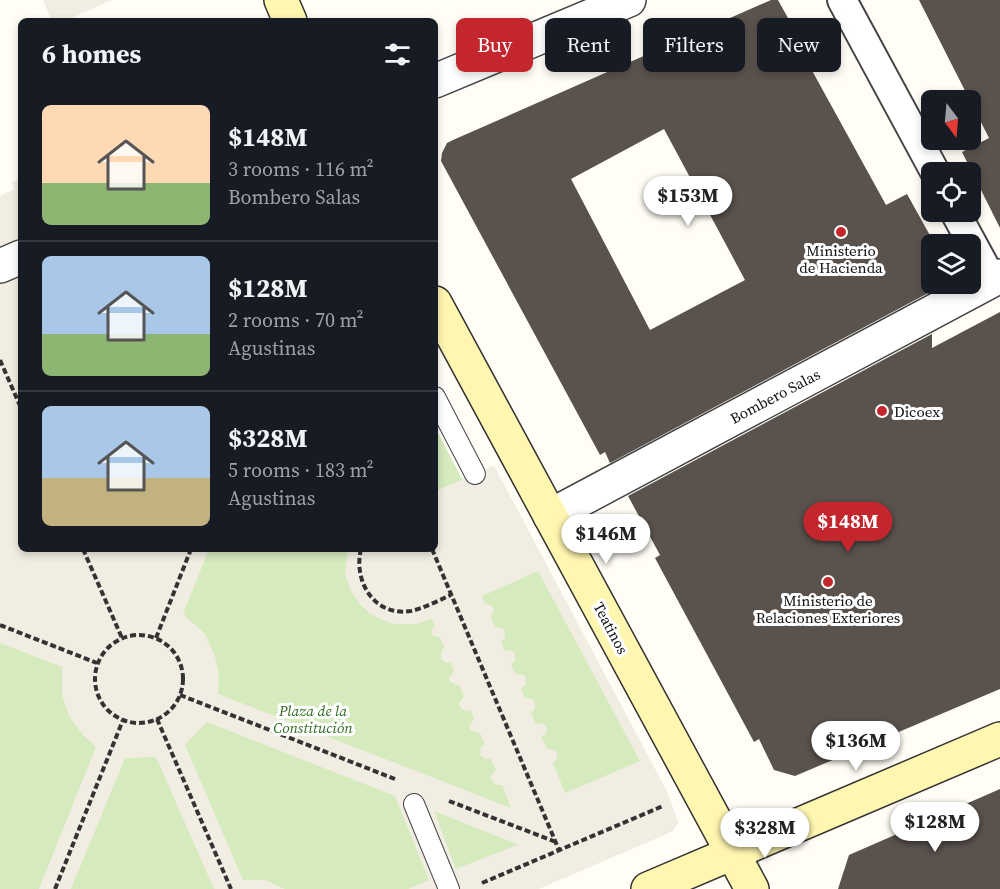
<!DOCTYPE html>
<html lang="en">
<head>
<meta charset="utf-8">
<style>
	:root { --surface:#171b24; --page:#20242c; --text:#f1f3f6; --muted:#9ea1a6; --line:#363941; --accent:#c4262e }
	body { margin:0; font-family:"Source Serif 4",serif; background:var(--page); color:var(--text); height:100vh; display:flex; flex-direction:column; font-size:22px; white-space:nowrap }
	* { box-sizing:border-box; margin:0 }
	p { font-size:20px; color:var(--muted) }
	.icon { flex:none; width:33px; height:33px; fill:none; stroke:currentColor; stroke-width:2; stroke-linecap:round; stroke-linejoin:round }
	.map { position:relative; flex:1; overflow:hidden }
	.details { position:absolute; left:18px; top:18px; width:420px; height:534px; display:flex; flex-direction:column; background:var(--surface); border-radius:9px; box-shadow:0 3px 9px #0003 }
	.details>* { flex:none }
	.guide { position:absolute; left:456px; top:18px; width:453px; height:54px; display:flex; gap:12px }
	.needle { width:39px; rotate:164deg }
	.controls { position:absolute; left:921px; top:90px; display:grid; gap:12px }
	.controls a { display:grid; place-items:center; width:60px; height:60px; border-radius:9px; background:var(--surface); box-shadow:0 3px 9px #0003; font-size:30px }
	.price { position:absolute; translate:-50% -51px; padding:0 14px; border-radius:21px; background:#fff; color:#222; font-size:20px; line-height:39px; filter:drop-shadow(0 2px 3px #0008) }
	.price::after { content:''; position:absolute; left:50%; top:36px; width:18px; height:14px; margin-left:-9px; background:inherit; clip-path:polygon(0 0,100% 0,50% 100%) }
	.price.selected { background:var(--accent); color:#fff }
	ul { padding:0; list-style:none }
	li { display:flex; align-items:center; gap:18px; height:150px; padding:0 24px }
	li+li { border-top:2px solid var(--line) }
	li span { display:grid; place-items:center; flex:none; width:168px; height:120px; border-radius:9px; color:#555 }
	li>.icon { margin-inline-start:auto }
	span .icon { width:72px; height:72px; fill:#fffc; stroke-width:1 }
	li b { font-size:26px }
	h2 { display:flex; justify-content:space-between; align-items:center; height:72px; padding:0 24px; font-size:26px }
	.pill { padding:0 21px; border-radius:9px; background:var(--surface); box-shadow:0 3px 9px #0003; font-size:21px; line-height:54px }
	.pill.selected { background:var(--accent); color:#fff }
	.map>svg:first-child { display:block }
	.green { fill:#d5ebbd }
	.plaza { fill:#f1ede2; fill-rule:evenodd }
	.building { fill:#5a524d; fill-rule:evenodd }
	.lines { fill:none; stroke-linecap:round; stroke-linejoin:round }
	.service-casing { stroke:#444; stroke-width:22 }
	.pedestrian-casing { stroke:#444; stroke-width:32 }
	.minor-casing { stroke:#444; stroke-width:36 }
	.tertiary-casing { stroke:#444; stroke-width:36 }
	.secondary-casing { stroke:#333; stroke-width:36 }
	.path { stroke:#333; stroke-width:4; stroke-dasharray:6 3; stroke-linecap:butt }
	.service { stroke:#fff; stroke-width:20 }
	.pedestrian { stroke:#fff; stroke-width:28 }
	.minor { stroke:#fff; stroke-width:33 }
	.tertiary { stroke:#fff; stroke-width:33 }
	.secondary { stroke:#fff6b0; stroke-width:33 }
	.poi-dot { fill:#c4262e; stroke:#fff; stroke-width:2 }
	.labels { text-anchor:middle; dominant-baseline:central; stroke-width:6; stroke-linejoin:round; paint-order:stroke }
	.poi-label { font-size:15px; fill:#111; stroke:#fff }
	.street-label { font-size:15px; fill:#111; stroke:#fff }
	.park-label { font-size:15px; font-style:italic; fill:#2f6b1f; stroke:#fff }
</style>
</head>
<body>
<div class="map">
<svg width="1000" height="889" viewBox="0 0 1000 889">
	<rect width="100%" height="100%" fill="#fffdf5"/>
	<!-- green -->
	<polygon class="green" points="21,179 21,549 435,549 435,427 462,479 494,466 667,792 678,822 673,831 538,889 0,889 0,196 15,189 12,182"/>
	<!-- plaza -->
	<g class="plaza">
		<polygon points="43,0 112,0 64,21 52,21"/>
		<path d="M21 179V549H209L183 614 205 634 215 656 219 675 218 694 511 808 502 785H496L492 781 490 777 496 770 491 759H485L480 755 481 747 485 744 480 733 471 730 469 726 474 719 471 710 465 711 460 707 459 703 464 696 460 686 450 682 449 678 454 671 451 662 446 663 441 659 442 650 445 648 440 638 432 635 431 631 435 625 432 619 416 624H395L382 620 369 613 359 603 351 591 345 574 348 549H435V489L436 491 494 466 667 792 678 822 673 831 538 889H408L429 880 395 796 207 722 185 745 243 880H265L285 889H214L156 757 125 758 71 889H39L96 747 83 735 69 716 62 695V667L0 643V196L15 189 12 182ZM538 571 640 761 565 793 553 763 557 759V754L555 750 547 749 541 737 546 734 547 728 544 724 535 723 531 712 535 709V703L533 699 525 698 521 689 526 684V679L524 675 515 674 511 664 515 661V655L513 651 504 650 501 641 505 638V632L503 628 495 627 491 617 494 609 492 606 485 604 482 596ZM434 811 517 844V845L456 869Z"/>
	</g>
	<!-- building -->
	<g class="building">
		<path d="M771 0H778L808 54 804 56 886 205 907 194 932 239V291L610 463 605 452 600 455 441 161 442 153 447 143 453 140ZM664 129 745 280 650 330 571 179Z"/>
		<polygon points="919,0 1000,0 1000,228 962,152 989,138"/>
		<polygon points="1000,312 1000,689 795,776 774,770 759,739 754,742 655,558 660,555 628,496 932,334 932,348"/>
		<polygon points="1000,789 1000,889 838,889 849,855"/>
	</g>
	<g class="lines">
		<defs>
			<g id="service">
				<polyline points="435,397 475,474"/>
				<polyline points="414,804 449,889"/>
			</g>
			<g id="pedestrian">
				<polyline points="842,0 935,172"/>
				<polyline points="955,212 992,280"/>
			</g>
			<g id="minor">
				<polyline points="0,266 21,257"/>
				<polyline points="550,516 1000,276"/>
			</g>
			<polyline id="tertiary" points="435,81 629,0"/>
			<g id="secondary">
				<polyline points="281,0 290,21"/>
				<polyline points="435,303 752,889"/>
				<polyline points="648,889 1000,739"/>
			</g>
		</defs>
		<!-- service casing -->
		<use href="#service" class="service-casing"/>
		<!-- pedestrian casing -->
		<use href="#pedestrian" class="pedestrian-casing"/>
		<!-- minor casing -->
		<use href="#minor" class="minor-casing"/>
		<!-- tertiary casing -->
		<use href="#tertiary" class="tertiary-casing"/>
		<!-- secondary casing -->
		<use href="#secondary" class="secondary-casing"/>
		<!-- path -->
		<g class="path">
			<polyline points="0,360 21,408"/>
			<polyline points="83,549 122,638"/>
			<path d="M361 549C353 581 374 617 411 611 425 608 439 600 451 595"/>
			<polyline points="432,549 559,850"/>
			<polyline points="0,625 97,663"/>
			<circle cx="139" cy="679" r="44"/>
			<polyline points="156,638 191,549"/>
			<polyline points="180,695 395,779"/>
			<polyline points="157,719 231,889"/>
			<polyline points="449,801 556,842"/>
			<polyline points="482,883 663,806"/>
			<polyline points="55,889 123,720"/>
		</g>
		<!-- service -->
		<use href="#service" class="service"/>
		<!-- pedestrian -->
		<use href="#pedestrian" class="pedestrian"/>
		<!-- minor -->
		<use href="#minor" class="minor"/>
		<!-- tertiary -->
		<use href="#tertiary" class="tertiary"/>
		<!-- secondary -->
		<use href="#secondary" class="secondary"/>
	</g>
	<!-- markers -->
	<g class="poi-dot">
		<circle cx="841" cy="232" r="6"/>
		<circle cx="882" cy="411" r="6"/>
		<circle cx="828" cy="582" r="6"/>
	</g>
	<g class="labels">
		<!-- poi labels -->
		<g class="poi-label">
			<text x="841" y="250">Ministerio<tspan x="841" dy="17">de Hacienda</tspan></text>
			<text x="894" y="411" text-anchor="start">Dicoex</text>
			<text x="828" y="600">Ministerio de<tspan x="828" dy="17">Relaciones Exteriores</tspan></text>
		</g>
		<!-- street labels -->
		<g class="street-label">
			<text transform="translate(775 396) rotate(-28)">Bombero Salas</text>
			<text transform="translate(611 628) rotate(62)">Teatinos</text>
		</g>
		<!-- park labels -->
		<g class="park-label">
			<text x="313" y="710">Plaza de la<tspan x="313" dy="17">Constitución</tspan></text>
		</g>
	</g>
</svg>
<div class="controls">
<a><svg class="needle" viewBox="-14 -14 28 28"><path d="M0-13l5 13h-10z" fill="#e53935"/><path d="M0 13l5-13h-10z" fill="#9ea1a6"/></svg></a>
<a><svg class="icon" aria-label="locate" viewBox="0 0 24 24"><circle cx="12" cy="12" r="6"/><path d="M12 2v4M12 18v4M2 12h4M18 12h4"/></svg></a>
<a><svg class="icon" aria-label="layers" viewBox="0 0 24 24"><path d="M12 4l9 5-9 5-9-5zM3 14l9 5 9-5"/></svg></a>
</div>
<b class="price" style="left:688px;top:227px">$153M</b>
<b class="price selected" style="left:848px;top:553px">$148M</b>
<b class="price" style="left:606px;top:565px">$146M</b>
<b class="price" style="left:856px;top:772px">$136M</b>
<b class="price" style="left:935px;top:853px">$128M</b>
<b class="price" style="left:765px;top:859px">$328M</b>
<div class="guide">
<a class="pill selected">Buy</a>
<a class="pill">Rent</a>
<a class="pill">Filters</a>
<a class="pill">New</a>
</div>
<section class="details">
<h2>6 homes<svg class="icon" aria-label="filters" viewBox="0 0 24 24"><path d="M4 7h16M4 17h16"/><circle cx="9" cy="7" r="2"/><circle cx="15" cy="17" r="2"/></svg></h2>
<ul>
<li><span style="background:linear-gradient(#ffd9b3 65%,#8fb573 0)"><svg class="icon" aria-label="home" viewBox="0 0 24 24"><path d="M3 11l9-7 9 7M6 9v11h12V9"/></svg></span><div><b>$148M</b><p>3 rooms · 116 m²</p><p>Bombero Salas</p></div></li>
<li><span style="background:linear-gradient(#a9c7e8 65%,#8fb573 0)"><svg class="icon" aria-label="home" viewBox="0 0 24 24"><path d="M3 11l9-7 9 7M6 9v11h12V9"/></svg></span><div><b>$128M</b><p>2 rooms · 70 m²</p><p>Agustinas</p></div></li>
<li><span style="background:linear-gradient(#a9c7e8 60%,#c2b280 0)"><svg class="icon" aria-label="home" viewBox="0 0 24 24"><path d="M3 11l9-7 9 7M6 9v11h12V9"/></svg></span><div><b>$328M</b><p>5 rooms · 183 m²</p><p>Agustinas</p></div></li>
</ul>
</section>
</div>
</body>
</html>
